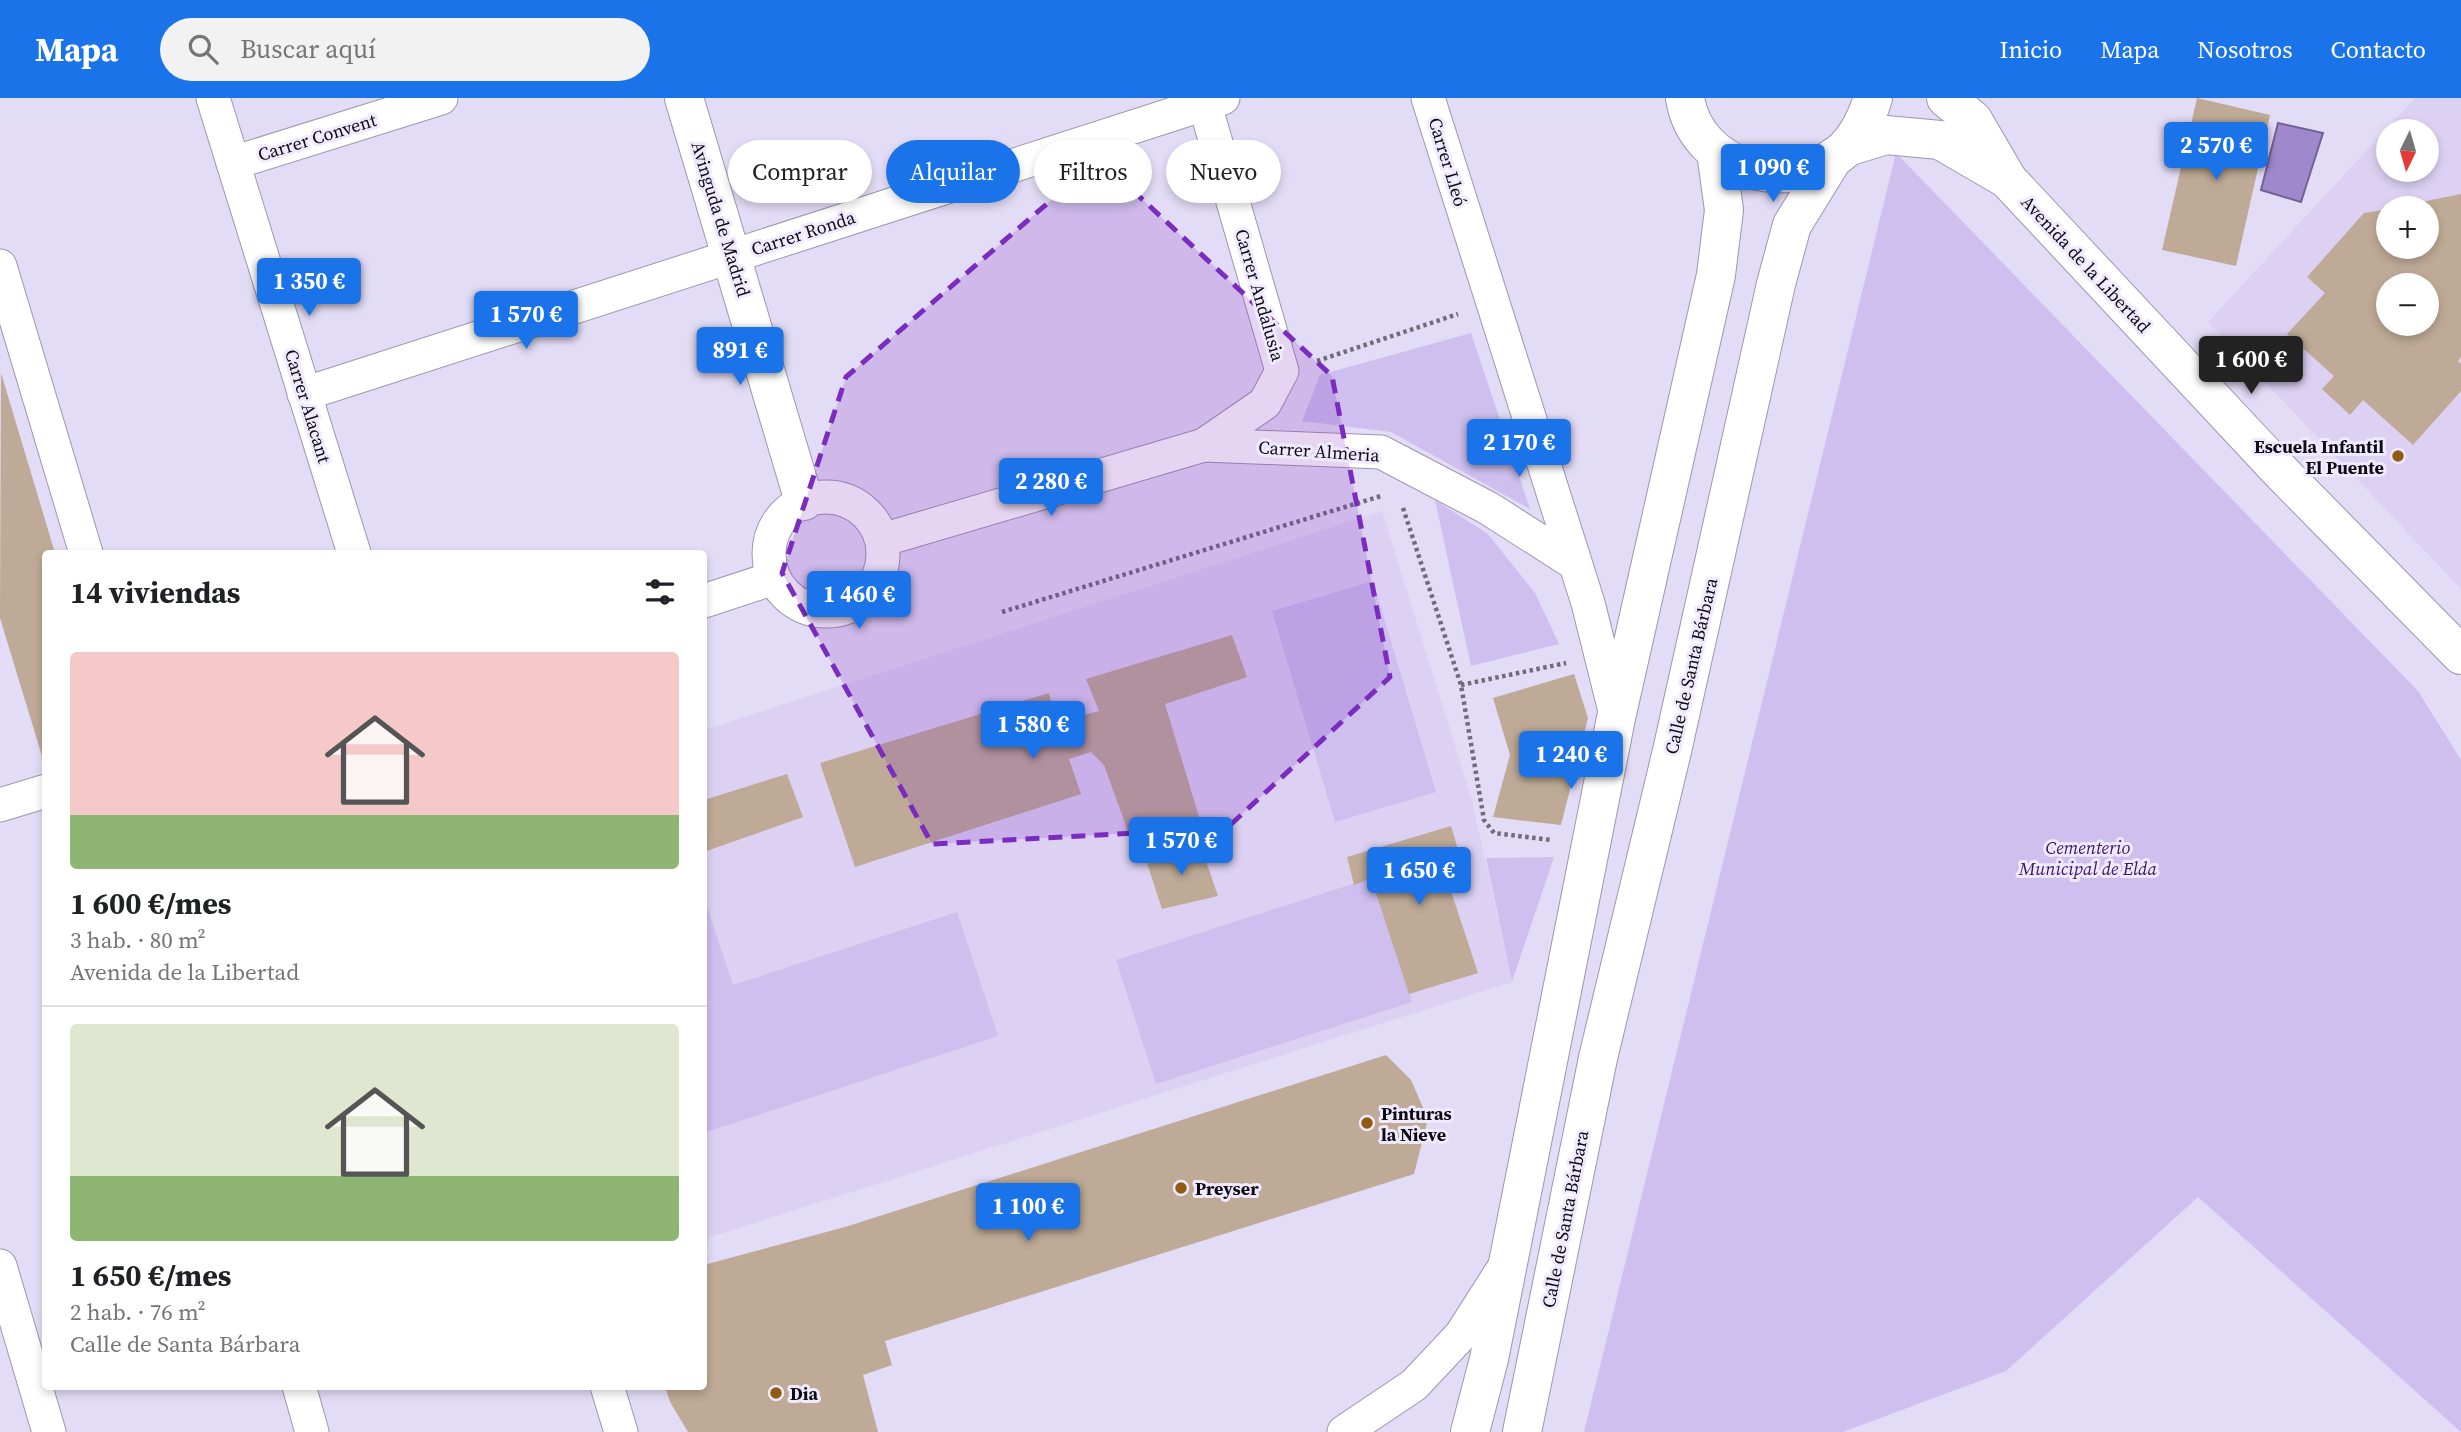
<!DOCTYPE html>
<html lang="es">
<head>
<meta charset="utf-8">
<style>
	:root { --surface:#fff; --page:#f2f2f2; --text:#202124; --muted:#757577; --line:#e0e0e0; --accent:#1a73e8 }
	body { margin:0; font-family:"Source Serif 4",serif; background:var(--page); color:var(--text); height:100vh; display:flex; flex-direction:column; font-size:26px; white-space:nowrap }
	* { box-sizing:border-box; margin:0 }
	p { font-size:23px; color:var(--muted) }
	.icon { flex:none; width:38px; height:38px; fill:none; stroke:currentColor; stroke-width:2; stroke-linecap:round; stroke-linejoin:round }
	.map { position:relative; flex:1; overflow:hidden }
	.details { position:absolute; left:42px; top:452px; width:665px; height:840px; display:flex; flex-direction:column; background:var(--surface); border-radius:7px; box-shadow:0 4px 10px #0003 }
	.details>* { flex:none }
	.guide { position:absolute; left:728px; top:42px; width:665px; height:63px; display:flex; gap:14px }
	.needle { width:46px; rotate:185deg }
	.buttons { position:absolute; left:2376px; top:21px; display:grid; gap:14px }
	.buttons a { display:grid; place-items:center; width:63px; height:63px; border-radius:50%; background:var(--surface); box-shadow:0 4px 10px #0003; font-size:35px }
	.price { position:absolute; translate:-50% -60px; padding:0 16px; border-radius:7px; background:var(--accent); color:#fff; font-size:23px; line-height:46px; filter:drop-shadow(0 2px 4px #0008) }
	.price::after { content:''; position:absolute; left:50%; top:42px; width:21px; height:16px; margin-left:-10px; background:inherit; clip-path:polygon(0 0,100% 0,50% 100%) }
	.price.active { background:#222; color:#fff }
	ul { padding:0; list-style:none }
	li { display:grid; align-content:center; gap:14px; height:371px; padding:0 28px }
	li+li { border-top:2px solid var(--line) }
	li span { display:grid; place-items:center; height:217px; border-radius:7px; color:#555 }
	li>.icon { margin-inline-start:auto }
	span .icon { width:126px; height:126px; fill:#fffc; stroke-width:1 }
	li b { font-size:30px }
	h2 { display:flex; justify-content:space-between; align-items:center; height:84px; padding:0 28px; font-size:30px }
	.tag { padding:0 24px; border-radius:32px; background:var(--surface); box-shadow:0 4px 10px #0003; font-size:24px; line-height:63px }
	.tag.active { background:var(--accent); color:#fff }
	header { display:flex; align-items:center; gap:42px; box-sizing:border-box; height:98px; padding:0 35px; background:var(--accent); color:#fff }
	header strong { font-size:33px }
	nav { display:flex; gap:38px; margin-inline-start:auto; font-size:24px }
	.search { width:490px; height:63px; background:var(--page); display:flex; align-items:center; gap:18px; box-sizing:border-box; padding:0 24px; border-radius:38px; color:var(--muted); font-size:26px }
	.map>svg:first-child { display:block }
	.built { fill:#dcd1f3; fill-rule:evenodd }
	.green { fill:#cebfef }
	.water { fill:#a088cd; stroke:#746295; stroke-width:2 }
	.building { fill:#beaa96; fill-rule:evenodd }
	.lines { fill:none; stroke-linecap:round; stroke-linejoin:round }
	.minor-casing { stroke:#9d96ae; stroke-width:35 }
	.tertiary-casing { stroke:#9d96ae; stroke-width:40 }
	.path { stroke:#6f6b7b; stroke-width:4.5; stroke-dasharray:3.5 3.5; stroke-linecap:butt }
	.minor { stroke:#fff; stroke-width:33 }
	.tertiary { stroke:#fff; stroke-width:38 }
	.marked { fill:#7b2cbf; fill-opacity:0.2; stroke:#7b2cbf; stroke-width:5; stroke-dasharray:14 9; stroke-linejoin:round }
	.poi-dot { fill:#915b12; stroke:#f0eaff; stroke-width:2.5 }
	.labels { text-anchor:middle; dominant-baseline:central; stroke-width:6; stroke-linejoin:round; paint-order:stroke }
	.street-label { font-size:18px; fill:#0d0a12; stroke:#f0eaff }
	.poi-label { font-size:18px; font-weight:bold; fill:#0d0a12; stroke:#f0eaff; text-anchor:start }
	.park-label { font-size:18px; font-style:italic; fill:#3b1667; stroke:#f0eaff }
</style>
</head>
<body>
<header>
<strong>Mapa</strong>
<div class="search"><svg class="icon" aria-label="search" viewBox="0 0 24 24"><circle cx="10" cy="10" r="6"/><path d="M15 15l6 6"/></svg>Buscar aquí</div>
<nav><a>Inicio</a><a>Mapa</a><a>Nosotros</a><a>Contacto</a></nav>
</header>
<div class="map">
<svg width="2461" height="1334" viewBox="0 0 2461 1334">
	<rect width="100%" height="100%" fill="#e3dcf6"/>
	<!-- built -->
	<g class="built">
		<path d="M2415 0H2461V491L2208 224ZM2389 33H2427V72H2389ZM2389 110H2427V149H2389ZM2389 187H2427V226H2389Z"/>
		<polygon points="1382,413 1472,702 1512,884 704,1141 704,632"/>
	</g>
	<!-- green -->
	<g class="green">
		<polygon points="1896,55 2418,593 2461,662 2461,1334 2198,1099 2006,1273 1843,1334 1584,1334"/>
		<polygon points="1471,235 1530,411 1391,334 1302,323 1320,277"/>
		<polygon points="1435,402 1488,436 1535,495 1559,546 1471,568"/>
		<polygon points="1373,483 1436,694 1335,724 1272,513"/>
		<polygon points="1554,759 1512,884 1486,760"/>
		<polygon points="1371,780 1412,904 1156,986 1116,862"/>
		<polygon points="704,800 733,887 957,814 998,938 704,1035"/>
	</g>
	<!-- water -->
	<polygon class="water" points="2278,25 2323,35 2301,104 2261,92"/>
	<!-- building -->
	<g class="building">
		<polygon points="2197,0 2270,17 2236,168 2162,152"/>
		<path d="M2461 96V259L2458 263 2461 266V293L2413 347 2363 302 2350 317 2322 291 2334 278 2287 236 2325 195 2307 179 2364 115 2389 111V149H2427V110L2396 109ZM2389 187H2427V226H2389Z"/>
		<polygon points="1,275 55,455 46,455 45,668 0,520"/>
		<polygon points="1232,537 1247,579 1165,606 1203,732 1135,753 1104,667 1091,654 1069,661 1081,696 855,769 820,665 1049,595 1056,624 1099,613 1086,581"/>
		<polygon points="1574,576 1588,620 1561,727 1493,719 1510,657 1493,600"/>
		<polygon points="787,676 803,719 704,754 704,702"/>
		<polygon points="1451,728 1462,765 1443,769 1478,875 1409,896 1371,780 1354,787 1347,759"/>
		<polygon points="1200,746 1218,798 1162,811 1145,759"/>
		<polygon points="1386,957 1411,982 1428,1021 1414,1076 885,1243 892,1267 863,1277 878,1334 688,1334 670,1304 665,1288 704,1288 704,1167 845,1129"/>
	</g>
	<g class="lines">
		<defs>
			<g id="minor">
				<polyline points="213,0 354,455"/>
				<polyline points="1428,0 1588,505 1616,617"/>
				<polyline points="233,65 441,0"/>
				<polyline points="0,168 86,455"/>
				<polyline points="304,296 1223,0"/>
				<polyline points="1204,347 1381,354 1488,410 1574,465"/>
				<circle cx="826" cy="456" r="57"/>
				<polyline points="882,442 1204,347 1265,305 1282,273 1203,0"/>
				<polyline points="704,503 774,480"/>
				<polyline points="0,707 46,693"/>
				<polyline points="0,1168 49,1334"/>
				<polyline points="299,1288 312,1334"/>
				<polyline points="607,1288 621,1334"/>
				<polyline points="1344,1334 1414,1287 1461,1237 1505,1168"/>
			</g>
			<g id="tertiary">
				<polyline points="684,0 804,403"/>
				<path d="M1685 0C1696 73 1793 99 1845 51 1859 37 1867 19 1873 0"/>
				<polyline points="1946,0 1973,22 2008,82 2282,375 2461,557"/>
				<polyline points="1847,49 1886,37 1940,42 2007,81"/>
				<polyline points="1470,1334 1489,1261 1616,620 1716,177 1724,112 1716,54"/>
				<polyline points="1522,1334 1598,960 1672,653 1776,186 1792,127 1834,59"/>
			</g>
		</defs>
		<!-- minor casing -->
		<use href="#minor" class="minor-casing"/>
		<!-- tertiary casing -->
		<use href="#tertiary" class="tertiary-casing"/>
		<!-- path -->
		<g class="path">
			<polyline points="1317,263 1458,216"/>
			<polyline points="1403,410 1461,587 1484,722 1494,735 1551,742"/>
			<polyline points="1002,514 1381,398"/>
			<polyline points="1461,587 1566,565"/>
		</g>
		<!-- minor -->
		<use href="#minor" class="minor"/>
		<!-- tertiary -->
		<use href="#tertiary" class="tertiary"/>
	</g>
	<!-- marked area -->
	<path class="marked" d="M1099 61 1332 278 1390 579 1227 730 932 746 782 475 846 279Z"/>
	<!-- markers -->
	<g class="poi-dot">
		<circle cx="2398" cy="358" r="7"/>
		<circle cx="1367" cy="1025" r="7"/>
		<circle cx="1181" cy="1090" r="7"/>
		<circle cx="776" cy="1295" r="7"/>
	</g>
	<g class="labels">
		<!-- street labels -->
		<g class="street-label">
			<text transform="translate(317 39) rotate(-17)">Carrer Convent</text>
			<text transform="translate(1448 64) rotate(73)">Carrer Lleó</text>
			<text transform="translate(721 121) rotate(73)">Avinguda de Madrid</text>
			<text transform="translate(803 135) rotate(-18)">Carrer Ronda</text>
			<text transform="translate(2086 166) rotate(47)">Avenida de la Libertad</text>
			<text transform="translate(1260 197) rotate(74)">Carrer Andalusia</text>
			<text transform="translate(308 308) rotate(73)">Carrer Alacant</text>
			<text transform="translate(1319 353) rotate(4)">Carrer Almeria</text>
			<text transform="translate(1691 568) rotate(-77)">Calle de Santa Bárbara</text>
			<text transform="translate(1565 1121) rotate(-79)">Calle de Santa Bárbara</text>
		</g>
		<!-- poi labels -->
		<g class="poi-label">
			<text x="2384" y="348" text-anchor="end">Escuela Infantil<tspan x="2384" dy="21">El Puente</tspan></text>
			<text x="1381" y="1015">Pinturas<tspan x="1381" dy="21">la Nieve</tspan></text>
			<text x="1195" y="1090">Preyser</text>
			<text x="790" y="1295">Dia</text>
		</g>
		<!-- park labels -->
		<g class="park-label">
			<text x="2088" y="749">Cementerio<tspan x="2088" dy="21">Municipal de Elda</tspan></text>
		</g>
	</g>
</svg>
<div class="buttons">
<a><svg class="needle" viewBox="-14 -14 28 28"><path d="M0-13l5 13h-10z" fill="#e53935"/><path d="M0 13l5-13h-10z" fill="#757577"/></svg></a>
<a>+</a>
<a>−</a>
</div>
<b class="price" style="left:2216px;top:84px">2 570 €</b>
<b class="price" style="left:1773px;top:106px">1 090 €</b>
<b class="price" style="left:309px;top:220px">1 350 €</b>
<b class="price" style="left:526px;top:253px">1 570 €</b>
<b class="price" style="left:740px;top:289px">891 €</b>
<b class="price active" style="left:2251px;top:298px">1 600 €</b>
<b class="price" style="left:1519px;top:381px">2 170 €</b>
<b class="price" style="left:1051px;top:420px">2 280 €</b>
<b class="price" style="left:859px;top:533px">1 460 €</b>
<b class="price" style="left:1033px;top:663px">1 580 €</b>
<b class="price" style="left:1571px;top:693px">1 240 €</b>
<b class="price" style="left:1181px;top:779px">1 570 €</b>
<b class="price" style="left:1419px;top:809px">1 650 €</b>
<b class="price" style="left:1028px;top:1145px">1 100 €</b>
<div class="guide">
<a class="tag">Comprar</a>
<a class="tag active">Alquilar</a>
<a class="tag">Filtros</a>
<a class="tag">Nuevo</a>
</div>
<section class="details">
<h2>14 viviendas<svg class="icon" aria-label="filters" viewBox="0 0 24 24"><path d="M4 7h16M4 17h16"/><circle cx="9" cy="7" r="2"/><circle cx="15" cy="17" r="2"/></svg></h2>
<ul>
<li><span style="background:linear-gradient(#f6c9c9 75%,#8fb573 0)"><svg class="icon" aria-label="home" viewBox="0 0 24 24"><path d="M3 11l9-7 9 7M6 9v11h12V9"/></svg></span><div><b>1 600 €/mes</b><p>3 hab. · 80 m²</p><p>Avenida de la Libertad</p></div></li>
<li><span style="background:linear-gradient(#dfe7d0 70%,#8fb573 0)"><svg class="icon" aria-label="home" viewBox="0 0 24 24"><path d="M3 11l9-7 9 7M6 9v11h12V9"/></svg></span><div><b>1 650 €/mes</b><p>2 hab. · 76 m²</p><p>Calle de Santa Bárbara</p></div></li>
</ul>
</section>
</div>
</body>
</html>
